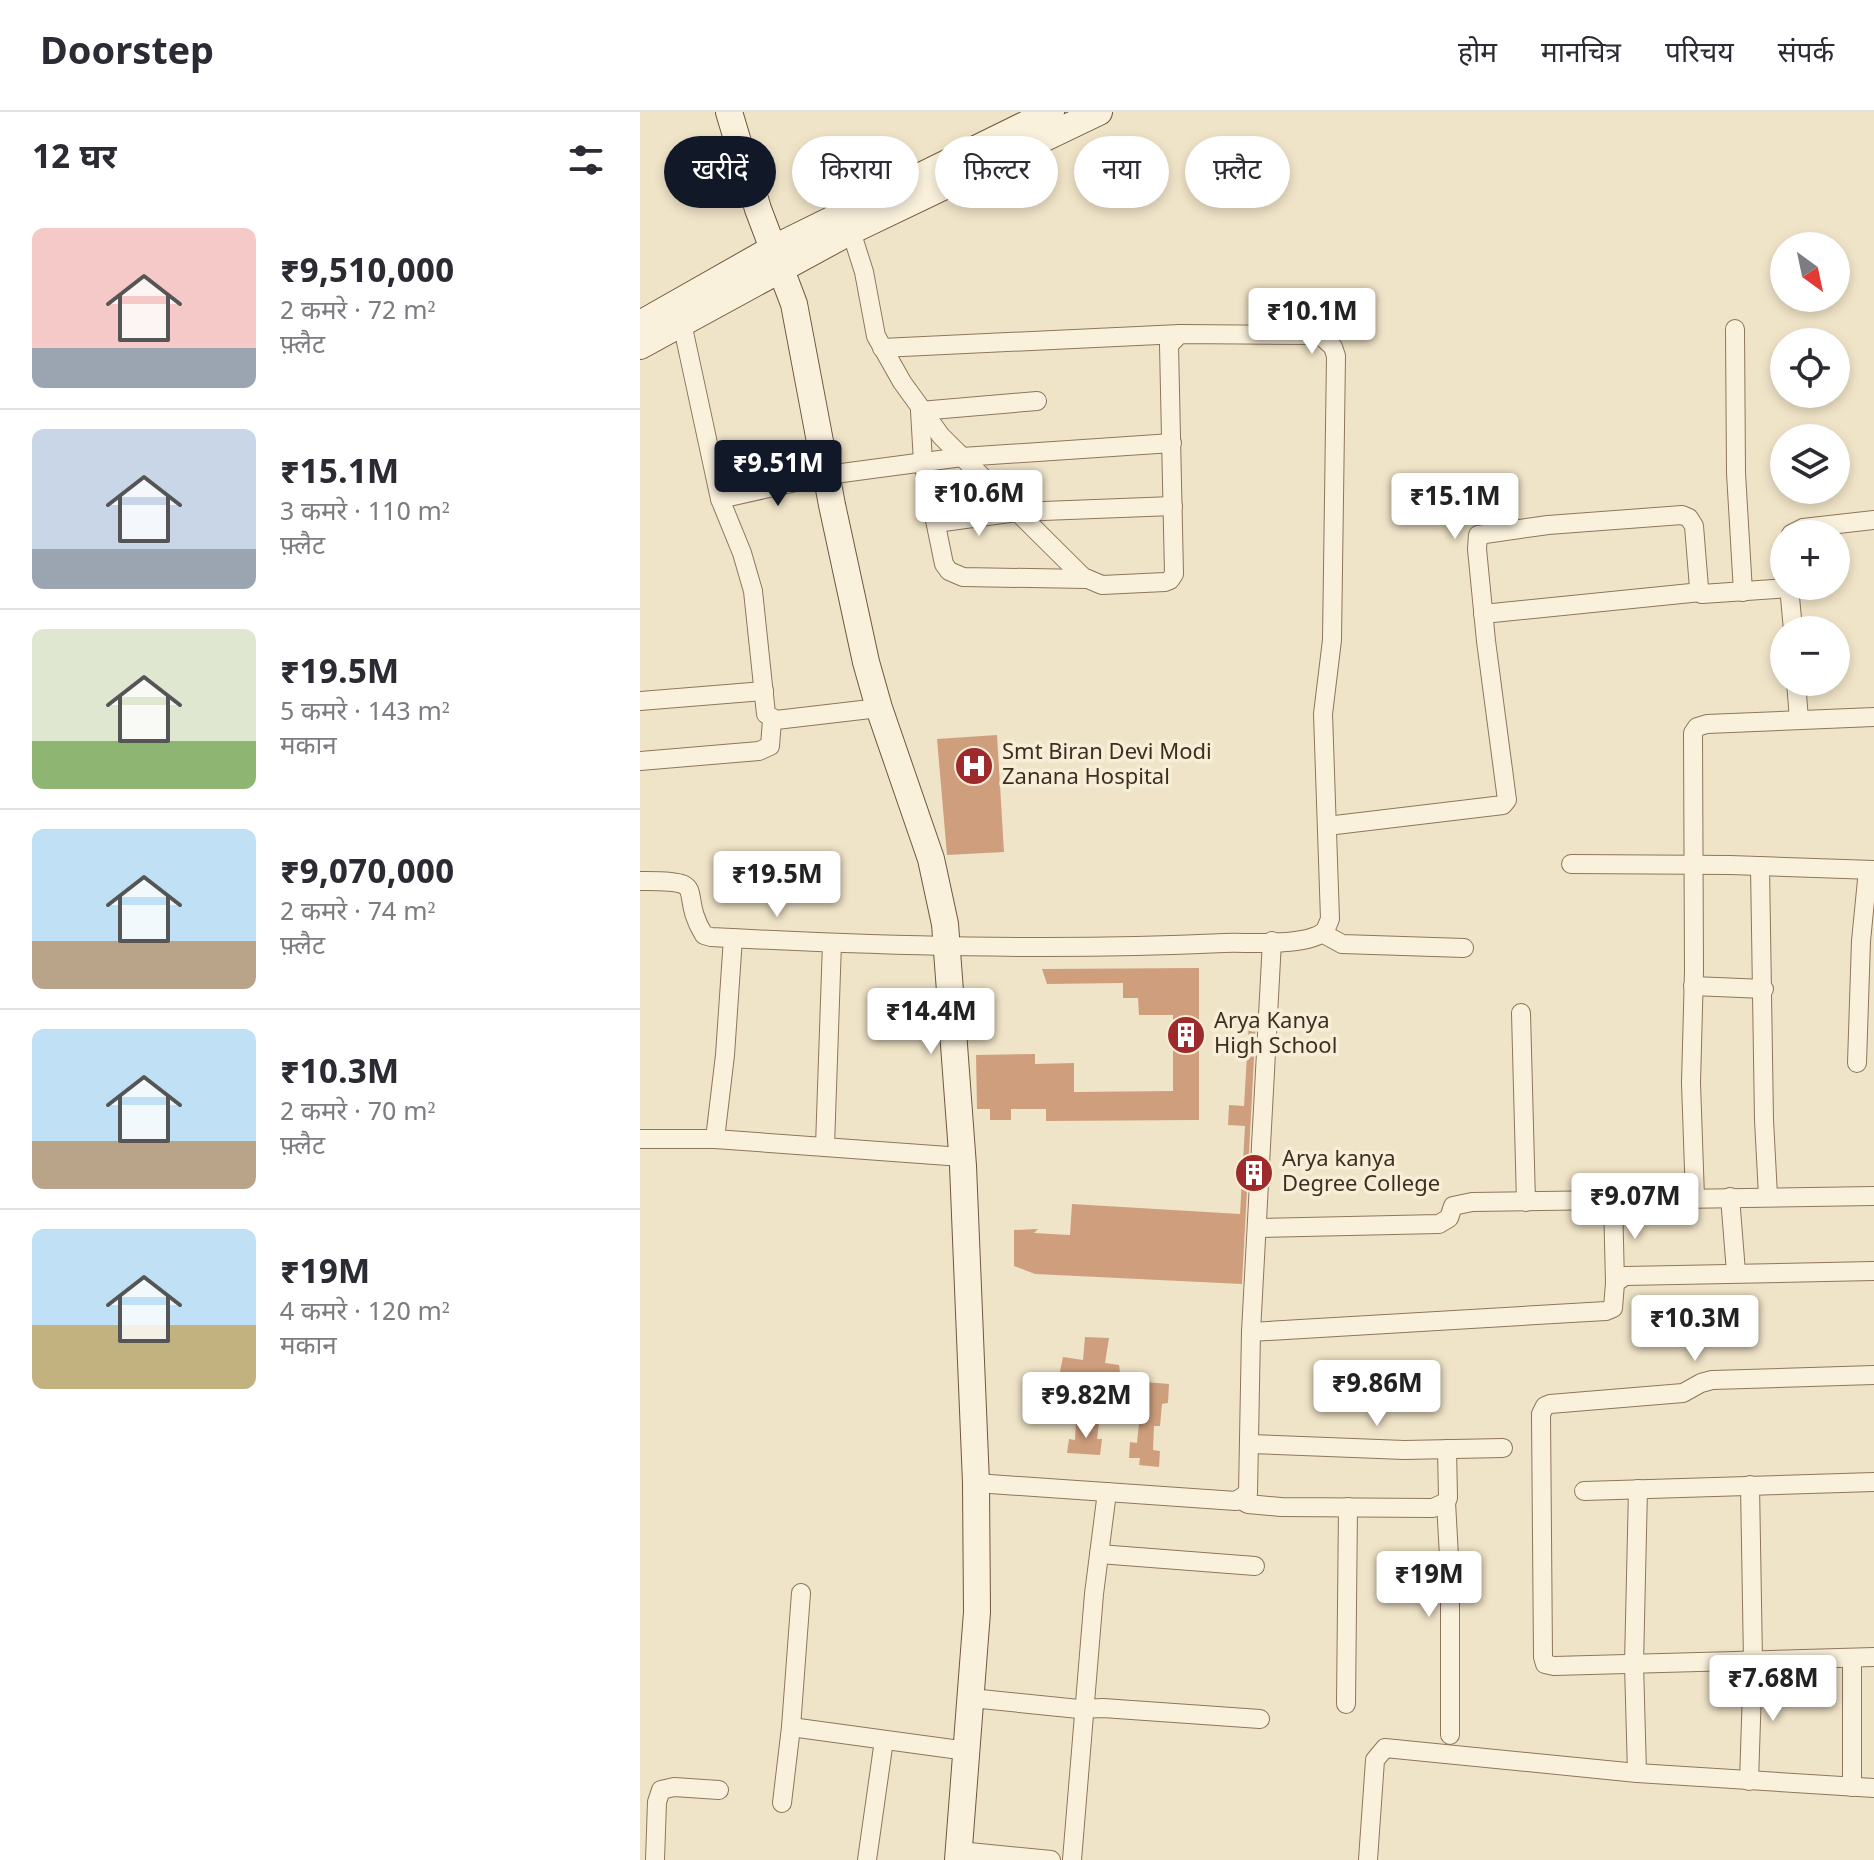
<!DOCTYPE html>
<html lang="hi">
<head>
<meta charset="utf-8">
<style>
	:root { --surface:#fff; --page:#f2f2f3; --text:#2b2b33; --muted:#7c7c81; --line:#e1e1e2; --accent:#111827 }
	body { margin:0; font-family:Georgia,"Noto Sans Devanagari",serif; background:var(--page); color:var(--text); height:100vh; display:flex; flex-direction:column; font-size:30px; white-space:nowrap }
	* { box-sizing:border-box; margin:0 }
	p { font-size:26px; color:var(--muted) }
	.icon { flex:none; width:44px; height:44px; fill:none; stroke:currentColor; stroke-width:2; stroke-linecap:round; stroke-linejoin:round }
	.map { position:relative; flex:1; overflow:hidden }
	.side { display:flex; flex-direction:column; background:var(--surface); width:640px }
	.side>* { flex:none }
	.top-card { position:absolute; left:24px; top:24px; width:760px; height:72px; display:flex; gap:16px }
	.needle { width:52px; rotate:147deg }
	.controls { position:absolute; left:1130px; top:120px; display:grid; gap:16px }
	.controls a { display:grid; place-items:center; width:80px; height:80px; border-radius:50%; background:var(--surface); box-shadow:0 4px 12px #0003; font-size:40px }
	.price { position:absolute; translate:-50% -68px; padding:0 18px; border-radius:8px; background:#fff; color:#222; font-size:26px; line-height:52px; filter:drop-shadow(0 2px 4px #0008) }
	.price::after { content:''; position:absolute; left:50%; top:48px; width:24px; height:18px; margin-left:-12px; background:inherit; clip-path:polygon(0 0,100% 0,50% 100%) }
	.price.selected { background:var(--accent); color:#fff }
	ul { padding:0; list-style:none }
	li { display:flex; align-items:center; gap:24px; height:200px; padding:0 32px }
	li+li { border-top:2px solid var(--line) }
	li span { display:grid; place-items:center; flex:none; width:224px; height:160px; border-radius:12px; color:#555 }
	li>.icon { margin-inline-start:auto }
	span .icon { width:96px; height:96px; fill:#fffc; stroke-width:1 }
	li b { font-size:34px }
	h2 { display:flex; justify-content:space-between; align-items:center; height:96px; padding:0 32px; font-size:34px }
	.pill { padding:0 28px; border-radius:36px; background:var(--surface); box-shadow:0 4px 12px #0003; font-size:28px; line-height:72px }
	.pill.selected { background:var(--accent); color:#fff }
	header { display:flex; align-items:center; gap:48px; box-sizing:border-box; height:112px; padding:0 40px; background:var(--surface); border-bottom:2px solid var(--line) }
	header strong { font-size:38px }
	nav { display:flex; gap:44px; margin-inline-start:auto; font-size:28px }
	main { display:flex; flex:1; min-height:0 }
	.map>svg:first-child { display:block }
	.building { fill:#cf9f7d }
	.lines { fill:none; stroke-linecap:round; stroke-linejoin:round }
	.street-casing { stroke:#8d765c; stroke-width:20 }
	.secondary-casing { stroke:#6f573f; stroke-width:28 }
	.street { stroke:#faf1dc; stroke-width:18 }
	.secondary { stroke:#faf1dc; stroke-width:26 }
	.labels { text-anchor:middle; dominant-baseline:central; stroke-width:7; stroke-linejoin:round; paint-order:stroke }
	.poi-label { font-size:22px; fill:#3d2e20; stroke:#f7eed8; text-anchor:start }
</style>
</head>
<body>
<header>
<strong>Doorstep</strong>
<nav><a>होम</a><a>मानचित्र</a><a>परिचय</a><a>संपर्क</a></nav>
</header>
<main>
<section class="side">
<h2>12 घर<svg class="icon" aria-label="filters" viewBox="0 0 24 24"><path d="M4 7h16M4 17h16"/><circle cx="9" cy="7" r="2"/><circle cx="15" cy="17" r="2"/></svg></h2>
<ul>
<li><span style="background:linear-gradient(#f6c9c9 75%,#9aa5b1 0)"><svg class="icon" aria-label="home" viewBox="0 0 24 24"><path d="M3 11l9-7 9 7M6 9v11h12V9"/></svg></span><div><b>₹9,510,000</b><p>2 कमरे · 72 m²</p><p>फ़्लैट</p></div></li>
<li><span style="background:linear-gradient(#c9d6e8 75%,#9aa5b1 0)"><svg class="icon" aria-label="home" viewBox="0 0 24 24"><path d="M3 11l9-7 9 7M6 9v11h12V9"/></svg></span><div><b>₹15.1M</b><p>3 कमरे · 110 m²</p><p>फ़्लैट</p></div></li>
<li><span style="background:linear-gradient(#dfe7d0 70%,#8fb573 0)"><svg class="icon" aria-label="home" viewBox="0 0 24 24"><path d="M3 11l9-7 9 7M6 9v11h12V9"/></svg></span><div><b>₹19.5M</b><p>5 कमरे · 143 m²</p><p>मकान</p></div></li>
<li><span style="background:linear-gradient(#bfe0f5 70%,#b9a48a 0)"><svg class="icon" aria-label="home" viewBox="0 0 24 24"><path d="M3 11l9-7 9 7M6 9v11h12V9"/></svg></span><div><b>₹9,070,000</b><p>2 कमरे · 74 m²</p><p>फ़्लैट</p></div></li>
<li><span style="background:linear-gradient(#bfe0f5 70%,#b9a48a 0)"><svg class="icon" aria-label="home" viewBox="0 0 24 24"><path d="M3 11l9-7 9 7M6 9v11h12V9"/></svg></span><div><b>₹10.3M</b><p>2 कमरे · 70 m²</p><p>फ़्लैट</p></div></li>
<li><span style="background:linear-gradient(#bfe0f5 60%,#c2b280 0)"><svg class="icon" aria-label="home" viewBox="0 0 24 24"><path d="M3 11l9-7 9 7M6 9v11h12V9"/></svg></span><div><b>₹19M</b><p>4 कमरे · 120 m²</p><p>मकान</p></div></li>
</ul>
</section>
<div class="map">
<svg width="1234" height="1748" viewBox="0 0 1234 1748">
	<rect width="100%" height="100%" fill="#f0e4c8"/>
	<!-- building -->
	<g class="building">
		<polygon points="357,623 364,740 307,743 297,627"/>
		<polygon points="559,856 559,1008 406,1009 406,997 371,997 371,1008 350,1008 350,997 337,997 336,943 395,942 395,952 434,951 434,980 533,979 533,903 499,903 498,886 483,886 483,871 407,872 402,857"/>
		<polygon points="609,909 616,909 602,1172 395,1162 374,1154 374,1118 398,1117 394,1121 430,1123 432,1092 600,1102 605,1014 588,1013 589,993 604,994"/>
		<polygon points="445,1225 469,1226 465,1251 479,1253 481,1268 529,1272 528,1291 522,1292 520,1314 514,1314 513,1338 520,1339 519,1355 499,1353 500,1346 489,1346 490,1330 497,1331 501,1290 468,1289 468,1285 444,1282 443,1297 421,1295 420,1280 416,1279 423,1245 443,1248"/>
		<polygon points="436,1310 459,1311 457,1327 462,1327 460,1343 427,1341 429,1327 435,1328"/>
	</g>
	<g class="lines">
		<defs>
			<g id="street">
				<polyline points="42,211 80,387 102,441 113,479 126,602 136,608 239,596"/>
				<polyline points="1095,217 1096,361 1103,480"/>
				<polyline points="242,236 540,222"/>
				<polyline points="397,289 280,299 283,350 304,452 309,459 323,465 447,467"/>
				<polyline points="80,387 187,363 322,345 532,331"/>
				<polyline points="296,411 377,400 533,394"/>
				<polyline points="1151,422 1163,416 1234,408"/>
				<polyline points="1149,474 1153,518"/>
				<polyline points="843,502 1061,480"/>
				<polyline points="1156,570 1159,607"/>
				<polyline points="0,589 124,579"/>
				<polyline points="0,649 119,639 130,634 132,608"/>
				<polyline points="687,714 863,693 867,688 846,529 837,437 838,423 908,413 1042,403 1049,406 1054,414 1059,476 1062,482 1149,476"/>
				<polyline points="931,752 1090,753 1234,758"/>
				<polyline points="1120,754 1124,1008 1128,1084"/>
				<path d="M0 769C74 768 36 778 64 823L71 825C242 834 413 839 584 831 610 830 666 835 685 819L690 807 683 602 692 528 696 244 693 235 680 223 540 222 529 233 534 462 530 468 525 470 462 473 443 465 301 324 262 270 236 224 224 160 211 119"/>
				<polyline points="682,821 702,832 824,836"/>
				<polyline points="1053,874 1124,877"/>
				<polyline points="881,901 886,1090"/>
				<polyline points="1217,951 1221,829 1228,758"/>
				<polyline points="0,1027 75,1027 322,1045"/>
				<polyline points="75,1027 85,943 93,826"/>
				<polyline points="185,1034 192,831"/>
				<polyline points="1090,1085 1096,1160"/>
				<polyline points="1055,1086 1051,971 1054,859 1053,621 1057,615 1067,612 1234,605"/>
				<polyline points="973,1088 975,1171"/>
				<polyline points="618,1116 799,1112 809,1106 813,1094 832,1090 1234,1084"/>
				<polyline points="611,1220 966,1199 973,1196 975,1171 985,1164 1234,1159"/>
				<polyline points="1234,1263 1072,1268 1061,1271 1043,1281 910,1292 905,1294 901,1302 903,1545 905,1552 914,1554 1234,1545"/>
				<polyline points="610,1332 764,1338 863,1336"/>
				<polyline points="336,1371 596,1389 608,1381 611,1220 632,829"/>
				<polyline points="944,1379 1234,1370"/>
				<polyline points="601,1388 608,1392 641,1395 793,1396 806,1390 808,1386 807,1337"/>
				<polyline points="806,1390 810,1463 810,1623"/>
				<polyline points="459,1442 615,1454"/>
				<polyline points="331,1586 439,1597 463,1596 620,1607"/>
				<polyline points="706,1592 708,1395"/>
				<polyline points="151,1615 327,1639"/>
				<polyline points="997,1661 994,1552 998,1377"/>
				<polyline points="1109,1669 1113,1549 1110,1373"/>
				<polyline points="1212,1675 1212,1546"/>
				<polyline points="142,1691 151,1615 161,1481"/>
				<polyline points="319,1739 411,1748"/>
				<polyline points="15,1748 17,1690 21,1678 34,1675 79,1678"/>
				<polyline points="227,1748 244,1628"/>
				<polyline points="432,1748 454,1482 467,1380"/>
				<polyline points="728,1748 735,1648 745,1636 997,1661 1234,1676"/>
			</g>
			<g id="secondary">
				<polyline points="89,0 118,97 154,192 192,393 226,550 239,596 291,747 305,812 323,1054 336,1371 337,1500 318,1748"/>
				<polyline points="0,212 134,136 411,0"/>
				<polyline points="0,234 211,119 459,0"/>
			</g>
		</defs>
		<!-- street casing -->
		<use href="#street" class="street-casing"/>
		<!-- secondary casing -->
		<use href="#secondary" class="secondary-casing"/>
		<!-- street -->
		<use href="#street" class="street"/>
		<!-- secondary -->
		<use href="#secondary" class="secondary"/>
	</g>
	<!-- icons -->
	<defs>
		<symbol id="hospital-disc" viewBox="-11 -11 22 22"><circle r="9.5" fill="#9e2a2b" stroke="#f7eed8"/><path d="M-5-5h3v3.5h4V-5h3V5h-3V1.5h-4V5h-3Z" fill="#fff"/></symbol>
		<symbol id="building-disc" viewBox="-11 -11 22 22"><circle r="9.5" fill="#9e2a2b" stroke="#f7eed8"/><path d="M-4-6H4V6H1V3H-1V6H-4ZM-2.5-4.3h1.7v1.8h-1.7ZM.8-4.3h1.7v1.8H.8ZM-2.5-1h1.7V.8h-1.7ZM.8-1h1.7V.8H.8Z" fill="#fff"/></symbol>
	</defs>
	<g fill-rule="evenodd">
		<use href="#hospital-disc" x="312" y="632" width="44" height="44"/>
		<use href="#building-disc" x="524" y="901" width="44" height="44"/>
		<use href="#building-disc" x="592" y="1039" width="44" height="44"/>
	</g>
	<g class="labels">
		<!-- poi labels -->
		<g class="poi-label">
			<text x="362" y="641">Smt Biran Devi Modi<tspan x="362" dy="25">Zanana Hospital</tspan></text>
			<text x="574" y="910">Arya Kanya<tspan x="574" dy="25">High School</tspan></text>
			<text x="642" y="1048">Arya kanya<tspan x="642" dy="25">Degree College</tspan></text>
		</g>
	</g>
</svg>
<div class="controls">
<a><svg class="needle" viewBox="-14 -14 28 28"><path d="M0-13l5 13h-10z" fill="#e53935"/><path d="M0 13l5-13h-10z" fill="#7c7c81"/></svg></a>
<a><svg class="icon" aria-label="locate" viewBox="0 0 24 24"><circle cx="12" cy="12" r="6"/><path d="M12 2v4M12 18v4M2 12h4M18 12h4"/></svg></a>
<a><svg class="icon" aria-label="layers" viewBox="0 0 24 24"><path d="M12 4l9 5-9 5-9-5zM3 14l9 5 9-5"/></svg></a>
<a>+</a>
<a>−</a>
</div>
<b class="price" style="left:672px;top:244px">₹10.1M</b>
<b class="price selected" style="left:138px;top:396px">₹9.51M</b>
<b class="price" style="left:339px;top:426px">₹10.6M</b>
<b class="price" style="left:815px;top:429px">₹15.1M</b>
<b class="price" style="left:137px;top:807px">₹19.5M</b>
<b class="price" style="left:291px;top:944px">₹14.4M</b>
<b class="price" style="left:995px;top:1129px">₹9.07M</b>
<b class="price" style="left:1055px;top:1251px">₹10.3M</b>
<b class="price" style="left:737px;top:1316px">₹9.86M</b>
<b class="price" style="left:446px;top:1328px">₹9.82M</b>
<b class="price" style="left:789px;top:1507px">₹19M</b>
<b class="price" style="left:1133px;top:1611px">₹7.68M</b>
<div class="top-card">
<a class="pill selected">खरीदें</a>
<a class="pill">किराया</a>
<a class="pill">फ़िल्टर</a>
<a class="pill">नया</a>
<a class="pill">फ़्लैट</a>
</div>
</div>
</main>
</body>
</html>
